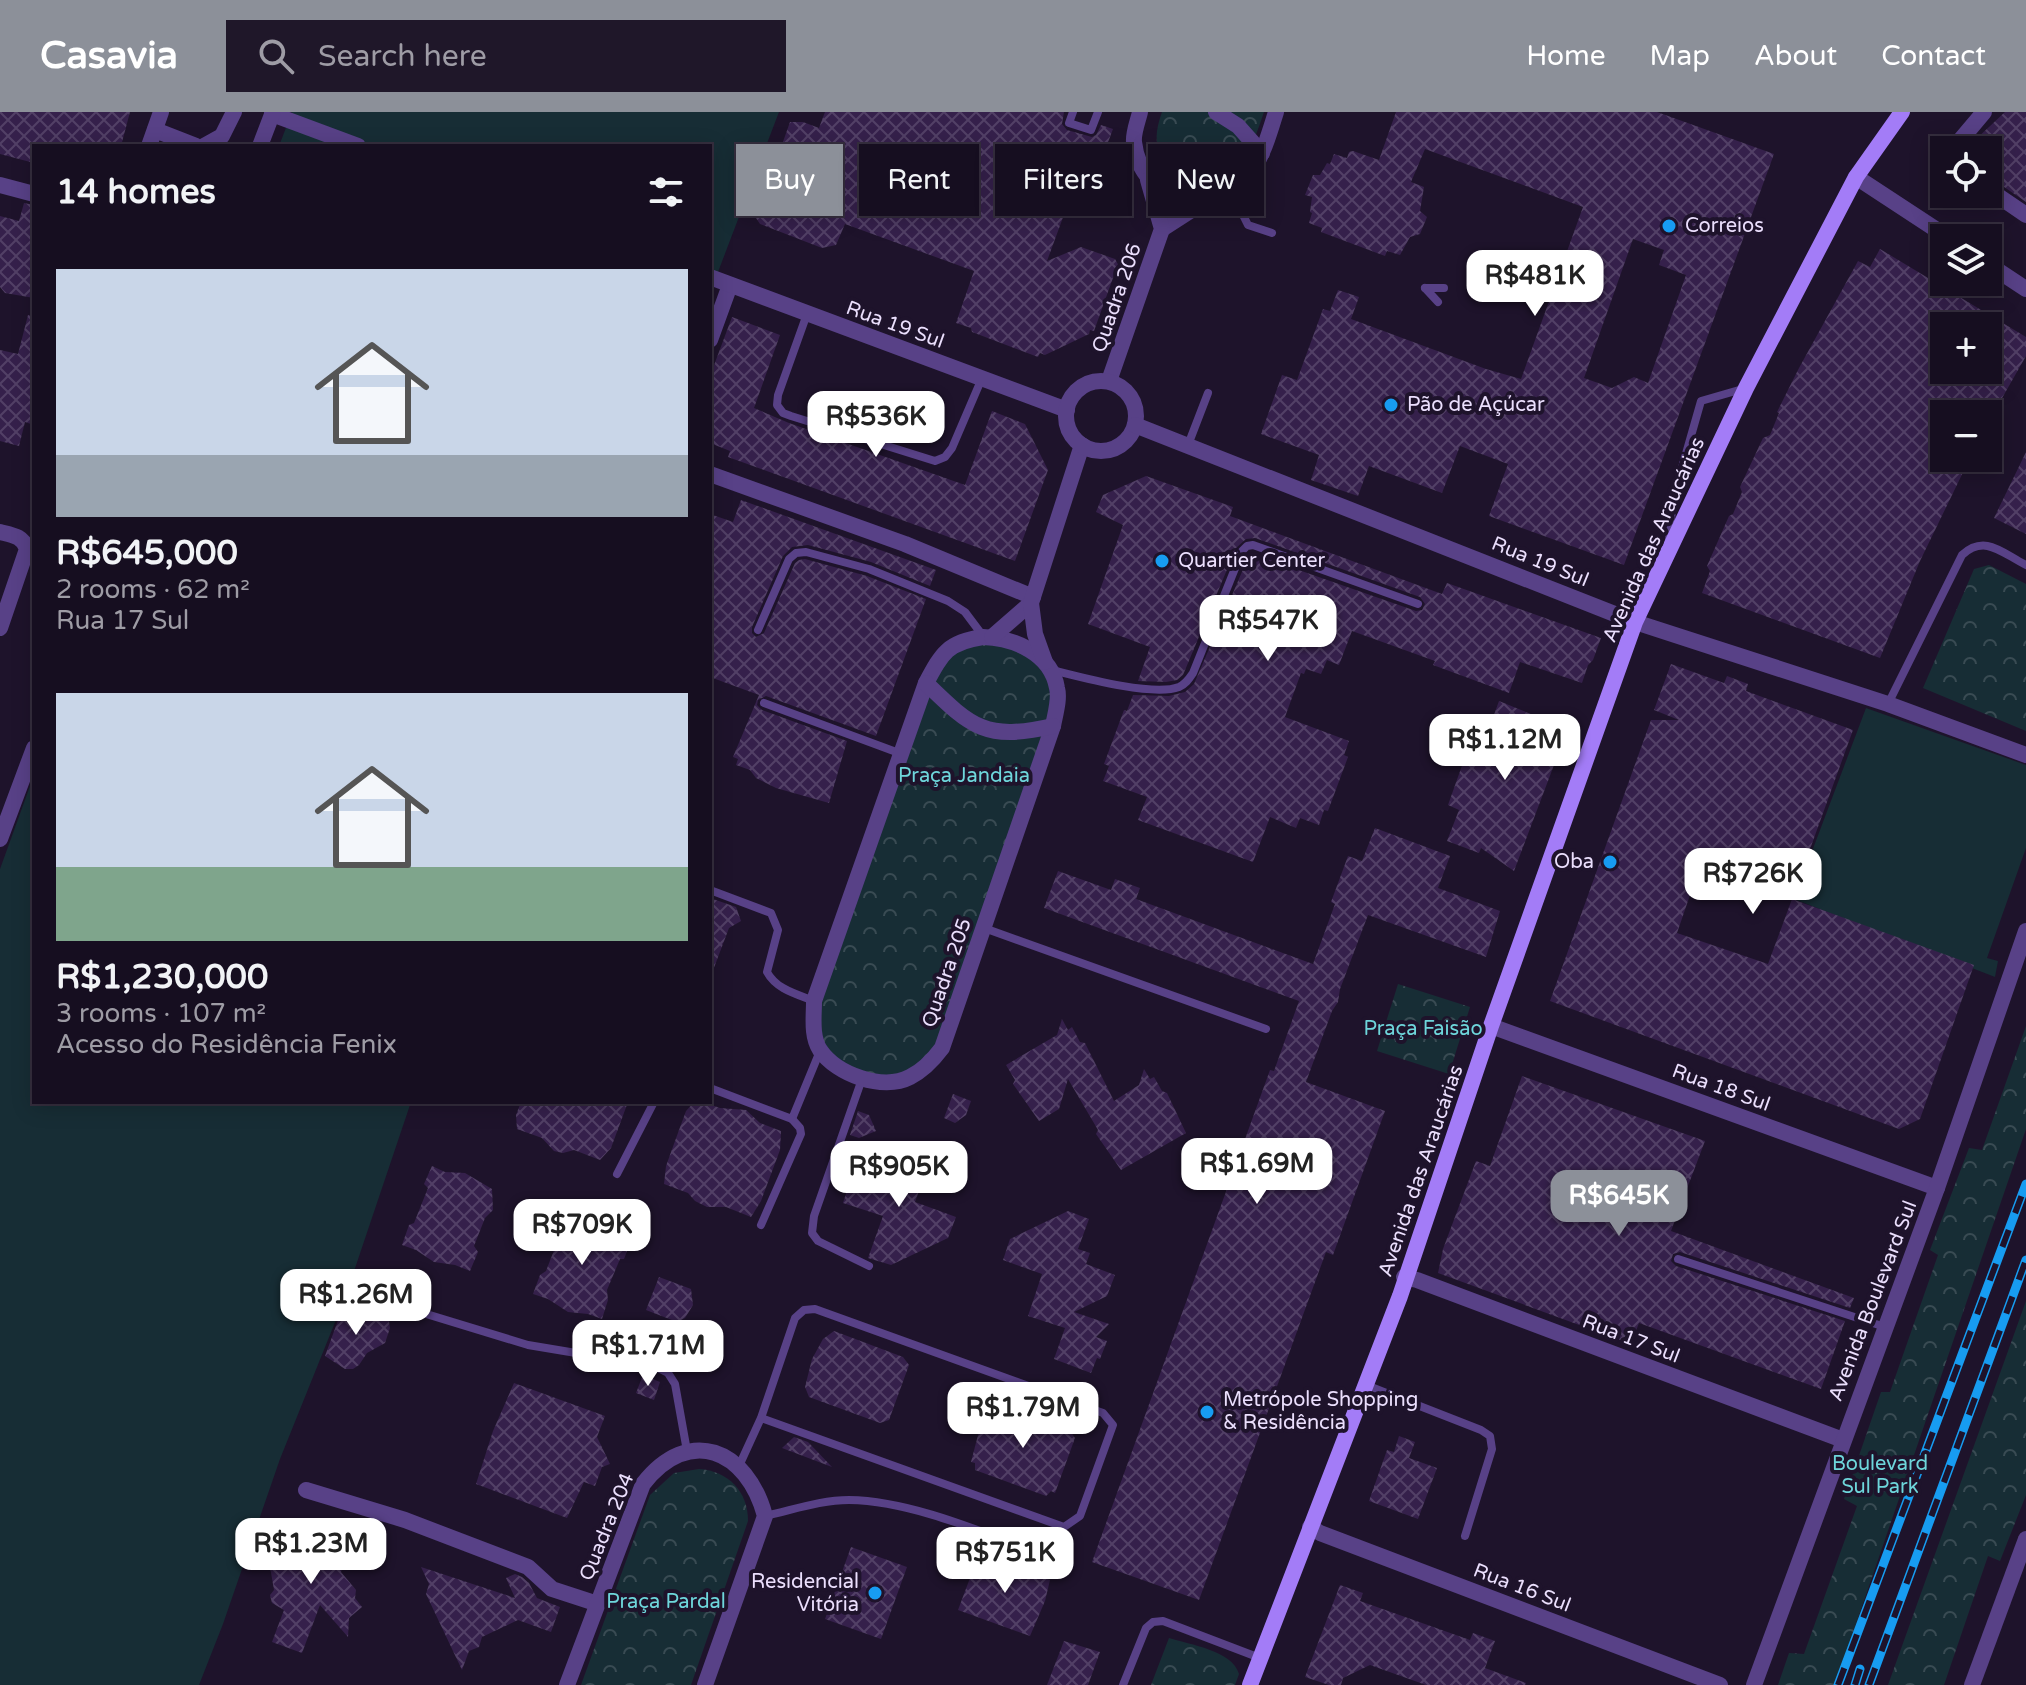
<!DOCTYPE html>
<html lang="en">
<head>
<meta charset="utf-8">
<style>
	:root { --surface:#160e20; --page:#1f1729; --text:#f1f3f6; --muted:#9e9ca5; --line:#352e3e; --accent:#8c9099 }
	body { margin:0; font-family:"Varela Round",sans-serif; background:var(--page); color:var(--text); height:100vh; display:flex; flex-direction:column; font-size:30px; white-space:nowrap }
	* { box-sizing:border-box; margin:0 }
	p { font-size:26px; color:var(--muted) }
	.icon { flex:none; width:44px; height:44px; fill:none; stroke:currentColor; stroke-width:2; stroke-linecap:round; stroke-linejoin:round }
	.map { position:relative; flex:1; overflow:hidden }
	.side { position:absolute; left:32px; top:32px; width:680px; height:960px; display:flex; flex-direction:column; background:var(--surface); border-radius:0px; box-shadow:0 4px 20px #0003,0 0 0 2px var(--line) }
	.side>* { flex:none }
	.guide { position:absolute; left:736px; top:32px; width:760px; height:72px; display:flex; gap:16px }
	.tools { position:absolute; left:1930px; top:24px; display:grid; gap:16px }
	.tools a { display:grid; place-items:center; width:72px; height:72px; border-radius:0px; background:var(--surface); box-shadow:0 4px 20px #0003,0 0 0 2px var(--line); font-size:40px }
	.price { position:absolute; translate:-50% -68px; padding:0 18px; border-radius:16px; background:#fff; color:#222; font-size:26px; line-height:52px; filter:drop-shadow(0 2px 4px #0008) }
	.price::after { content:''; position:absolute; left:50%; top:48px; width:24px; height:18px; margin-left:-12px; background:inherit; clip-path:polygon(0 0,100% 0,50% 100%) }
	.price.on { background:var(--accent); color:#fff }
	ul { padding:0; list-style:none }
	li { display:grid; align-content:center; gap:16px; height:424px; padding:0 24px }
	li span { display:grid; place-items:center; height:248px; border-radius:0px; color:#555 }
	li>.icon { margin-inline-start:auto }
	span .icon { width:144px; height:144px; fill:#fffc; stroke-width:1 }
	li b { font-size:34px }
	h2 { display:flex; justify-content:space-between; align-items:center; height:96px; padding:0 24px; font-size:34px }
	.pill { padding:0 28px; border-radius:0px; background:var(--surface); box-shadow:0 4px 20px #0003,0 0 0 2px var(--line); font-size:28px; line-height:72px }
	.pill.on { background:var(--accent); color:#fff }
	header { display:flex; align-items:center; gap:48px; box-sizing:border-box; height:112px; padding:0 40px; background:var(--accent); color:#fff }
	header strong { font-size:38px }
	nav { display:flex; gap:44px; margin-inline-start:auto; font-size:28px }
	.search { width:560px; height:72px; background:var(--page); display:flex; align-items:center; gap:20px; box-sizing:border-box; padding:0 28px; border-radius:0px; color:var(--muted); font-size:30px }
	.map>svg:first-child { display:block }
	.grass { fill:#172d35 }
	.park { fill:url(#park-crowns) }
	.building { fill:url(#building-cross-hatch); fill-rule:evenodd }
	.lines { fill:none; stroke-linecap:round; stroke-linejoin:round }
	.service { stroke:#584187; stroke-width:8 }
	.minor { stroke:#584187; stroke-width:16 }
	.tertiary { stroke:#584187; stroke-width:16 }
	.secondary { stroke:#a37cf7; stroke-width:16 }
	.rail-casing { stroke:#179cf1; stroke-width:9 }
	.rail { stroke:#1e132b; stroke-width:6; stroke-dasharray:18; stroke-linecap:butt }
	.poi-dot { fill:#179cf1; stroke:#1e132b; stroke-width:3 }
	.labels { text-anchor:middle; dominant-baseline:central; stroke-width:8; stroke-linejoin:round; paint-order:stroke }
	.poi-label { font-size:20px; fill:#ebdffd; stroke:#1e132b; text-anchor:start }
	.street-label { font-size:20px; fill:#ebdffd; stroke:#1e132b }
	.park-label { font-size:20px; fill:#6ed6db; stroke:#1e132b }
</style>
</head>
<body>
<header>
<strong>Casavia</strong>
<div class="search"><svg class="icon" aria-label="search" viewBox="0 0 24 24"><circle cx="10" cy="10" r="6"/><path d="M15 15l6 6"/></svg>Search here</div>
<nav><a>Home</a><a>Map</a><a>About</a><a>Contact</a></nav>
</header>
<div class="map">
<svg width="2026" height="1573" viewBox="0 0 2026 1573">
	<defs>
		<pattern id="park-crowns" width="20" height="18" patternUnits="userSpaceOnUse" patternTransform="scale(2)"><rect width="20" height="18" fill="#172d35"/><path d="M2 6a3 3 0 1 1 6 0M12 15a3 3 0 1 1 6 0" fill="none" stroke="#394b53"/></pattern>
		<pattern id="building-cross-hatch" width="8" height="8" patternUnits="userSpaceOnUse" patternTransform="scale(2)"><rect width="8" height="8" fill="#35204b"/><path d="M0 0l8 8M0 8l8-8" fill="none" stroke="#524066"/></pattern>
	</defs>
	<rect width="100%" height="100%" fill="#1e132b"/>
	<!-- grass -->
	<g class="grass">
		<polygon points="292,0 779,0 710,181 710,34 279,34"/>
		<polygon points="1866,596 2026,653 2026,736 1987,846 1998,849 1995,865 1794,787"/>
		<polygon points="34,663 34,990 411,990 346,1183 280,1347 223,1512 199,1573 0,1573 0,757"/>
	</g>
	<!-- park -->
	<g class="park">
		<path d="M1162 0H1264C1247 49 1244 63 1189 72 1163 46 1148 39 1162 0Z"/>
		<polygon points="1989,453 2026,472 2026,619 1923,576 1974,457"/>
		<polygon points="961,528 1018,531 1058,578 928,954 876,970 820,938 814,889 926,571"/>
		<polygon points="1398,872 1470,895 1449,962 1377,939"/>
		<polygon points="2026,914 2026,1017 1835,1573 1778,1573 1789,1541 1804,1542 1857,1394 1844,1387 1881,1280 1890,1280 1938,1143 1930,1138 1969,1036 1982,1038"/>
		<polygon points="2026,1189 2026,1383 2000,1449 1988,1444 1944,1573 1888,1573"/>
		<path d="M699 1357C728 1359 748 1379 748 1409L691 1573H581L650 1383 674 1361Z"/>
		<path d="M1169 1526C1190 1533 1232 1538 1239 1562L1235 1573H1151Z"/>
	</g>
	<!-- building -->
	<g class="building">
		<polygon points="0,0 130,0 121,34 34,34 34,51 0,42"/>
		<polygon points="825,0 1064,0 1062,12 1067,18 1092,25 1096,23 1101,13 1113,17 1087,87 1072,81 1047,149 1081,135 1115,147 1118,152 1094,219 1090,218 1089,222 1045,243 1040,241 1038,245 972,220 971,216 956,211 974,159 845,112 836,133 822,136 760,112 756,106 790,10 803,10 819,16"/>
		<path d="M1396 0H1657L1774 42 1624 453 1489 404 1508 352 1460 334 1442 381 1369 354 1358 384 1311 368 1319 343 1261 322 1282 263 1297 268 1323 197 1330 199 1338 178 1359 185 1351 207 1486 257 1521 267 1583 95 1425 37 1411 70 1424 75 1420 99 1427 105 1420 122 1410 125 1400 143 1387 139 1385 144 1321 120 1322 116 1309 111 1312 101 1310 100 1312 85 1305 83 1313 63H1320L1327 51 1330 52 1334 42 1347 46 1349 40 1353 39 1379 48ZM1633 127 1664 138 1659 153 1686 163 1648 271 1634 265 1612 276 1584 266Z"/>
		<polygon points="2005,0 2026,0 2026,90 1988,64 1988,38 1977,38 1974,29"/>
		<polygon points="24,91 34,93 34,186 5,181 0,175 0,104 19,109"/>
		<path d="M1880 137 2026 225V244L1993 302H1944V346H1970L1920 449 1880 546 1702 481 1710 459 1707 454 1729 404 1733 402 1742 380 1740 375 1763 326 1770 323 1779 301 1777 300 1799 256 1858 149 1870 155ZM1944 214H1988V258H1944Z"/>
		<polygon points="28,203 34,204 34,313 25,310 19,334 0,329 0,238 18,242"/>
		<polygon points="732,205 780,223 754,296 789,311 965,373 992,299 1025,312 1048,358 1015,449 728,345 730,339 710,331 710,264"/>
		<polygon points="2026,340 2026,422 1994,406"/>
		<polygon points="1146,364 1233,395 1230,404 1442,482 1447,471 1601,526 1593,548 1588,553 1582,571 1520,550 1509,581 1433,553 1435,549 1352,519 1339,553 1327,548 1321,562 1306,557 1304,562 1301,561 1285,605 1349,629 1344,643 1348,645 1328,699 1324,698 1319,713 1300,706 1296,716 1270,705 1253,750 1138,708 1147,685 1103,669 1109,654 1104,652 1124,598 1127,599 1133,583 1169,584 1185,580 1194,572 1250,441 1416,499 1422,498 1425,492 1420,485 1255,426 1246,427 1236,436 1183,563 1177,568 1166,570 1138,569 1150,535 1088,512 1123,413 1096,400 1103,383"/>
		<polygon points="741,388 936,458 930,474 871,450 808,433 792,435 783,444 752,515 752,521 756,525 764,521 795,451 799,448 805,447 867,464 926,487 876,624 766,584 758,588 757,593 762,598 847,629 829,691 776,676 756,666 750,658 736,653 738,647 733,645 759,583 710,565 710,402 733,410"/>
		<polygon points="1671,552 1724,571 1727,564 1748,572 1746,579 1853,618 1792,787 1700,754 1677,821 1768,852 1792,787 1974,853 1920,1007 1899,1017 1550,889 1651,608 1679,608 1654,598"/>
		<polygon points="1499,589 1543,607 1571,608 1514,759 1481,736 1479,741 1447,729 1459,698 1448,693 1475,617 1487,622"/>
		<polygon points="1375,716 1450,744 1438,776 1500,799 1486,845 1368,803 1340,877 1338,890 1332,899 1306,970 1385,999 1333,1143 1326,1140 1199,1488 1092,1450 1270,958 1274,959 1299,889 1044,796 1058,759 1111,778 1115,767 1140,776 1136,787 1313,852 1335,792 1331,790 1348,744 1362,749"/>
		<polygon points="713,787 736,795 741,809 729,816 712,861 710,860 710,788"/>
		<polygon points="1062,907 1068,918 1072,915 1080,930 1085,931 1114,989 1139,973 1144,957 1150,967 1154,965 1162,979 1167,981 1186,1021 1121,1058 1096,1022 1098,1018 1068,967 1059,997 1039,1009 1013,972 1015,968 1006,953 1057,923"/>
		<polygon points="1522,964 1705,1029 1671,1119 1854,1186 1850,1196 1680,1140 1673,1142 1671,1149 1676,1154 1845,1209 1821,1277 1639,1211 1631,1232 1438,1161 1443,1137 1476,1049 1490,1054"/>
		<polygon points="953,982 971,989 966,1003 955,1011 944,1006"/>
		<polygon points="521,990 628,990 611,1036 600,1048 574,1038 563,1041 554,1039 542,1026 517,1017 516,1003"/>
		<polygon points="694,990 703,990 720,996 746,998 760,1011 781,1019 780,1038 761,1089 751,1105 726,1095 707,1095 695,1089 688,1081 664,1072 666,1054 679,1018 686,999"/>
		<polygon points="858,999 869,1003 876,1019 859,1026 850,1023"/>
		<polygon points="909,1041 930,1049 915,1090 956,1105 948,1126 891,1153 868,1146 883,1104 843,1091 850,1069"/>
		<polygon points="432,1054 445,1060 465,1061 492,1077 493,1098 485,1106 474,1134 478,1140 470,1159 455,1153 434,1150 416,1138 402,1133 409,1113 414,1111 428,1076 424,1072"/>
		<polygon points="1068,1099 1089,1107 1078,1137 1090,1141 1086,1152 1115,1163 1107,1184 1074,1200 1109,1212 1096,1225 1107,1229 1100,1247 1097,1246 1091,1261 1054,1247 1065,1216 1028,1204 1042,1162 1003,1148 1010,1127"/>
		<polygon points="562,1103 577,1109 596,1110 631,1129 624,1147 620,1147 607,1178 608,1188 602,1207 588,1202 568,1200 548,1187 533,1182 540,1163 546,1159 556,1133 558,1127 555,1122"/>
		<polygon points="659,1165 691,1177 693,1193 685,1206 677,1210 646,1198"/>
		<polygon points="344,1192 389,1209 390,1216 385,1231 367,1241 359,1253 353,1257 345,1257 325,1244"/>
		<polygon points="834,1219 903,1245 909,1253 889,1308 880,1311 809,1285 805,1275 812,1247 823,1227"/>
		<polygon points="643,1263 660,1270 654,1288 636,1281"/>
		<polygon points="514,1271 605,1304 597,1325 610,1352 602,1355 595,1374 584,1370 567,1406 476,1372 493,1319"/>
		<polygon points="1000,1292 1069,1317 1075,1326 1055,1381 1051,1379 1046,1384 975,1358 975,1351 971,1350 978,1323 989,1299"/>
		<polygon points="1399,1324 1415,1330 1409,1346 1437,1356 1418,1407 1369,1389 1387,1338 1394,1340"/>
		<polygon points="794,1325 808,1330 832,1355 782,1336"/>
		<polygon points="358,1413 341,1460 356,1478 355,1486 362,1495 349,1506 348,1525 320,1493 302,1541 272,1530 284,1498 272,1491 270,1483 274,1478 265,1426 306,1442 311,1429 320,1424 324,1414 339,1420"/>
		<polygon points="851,1435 907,1455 881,1527 825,1507"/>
		<polygon points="979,1442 1050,1468 1045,1489 1030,1524 958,1498"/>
		<polygon points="421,1455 515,1486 506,1466 515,1462 522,1465 529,1471 537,1486 560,1495 551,1520 518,1508 482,1525 479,1535 469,1539 462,1558 426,1482 429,1472"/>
		<polygon points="1340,1473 1363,1481 1360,1489 1470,1528 1473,1521 1495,1529 1485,1556 1526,1571 1525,1573 1426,1573 1370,1553 1343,1566 1341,1573 1329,1573 1305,1565"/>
		<polygon points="1064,1529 1100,1540 1088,1573 1047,1573"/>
	</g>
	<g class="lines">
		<!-- service -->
		<g class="service">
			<polyline points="1073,0 1069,11 1091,18 1098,0"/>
			<polyline points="1231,79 1248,113 1272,121"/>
			<polyline points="1425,176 1438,190"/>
			<polyline points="1425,176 1444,176"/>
			<polyline points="807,202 778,283 777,293 783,301 791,304 935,349 945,345 952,336 982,266"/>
			<polyline points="1188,333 1208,281"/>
			<polyline points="1669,429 1673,387 1701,289 1746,276"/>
			<polyline points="758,518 789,447 796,441 806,440 869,457 948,489 965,500 983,524"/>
			<path d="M1052 558C1080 565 1153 585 1179 575 1186 572 1189 567 1193 561L1242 439 1247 434 1253 433 1418 492"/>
			<polyline points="764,591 899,641"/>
			<path d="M1888 592 1962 443C1985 422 2002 441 2026 453"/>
			<path d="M710 778 771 801 778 818 767 860C776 877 796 882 814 889"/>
			<polyline points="984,816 1266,917"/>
			<polyline points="862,967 814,1104 812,1121 818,1129 869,1154"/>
			<polyline points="710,976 792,1007 820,939"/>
			<polyline points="617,1062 654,990"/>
			<polyline points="761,1113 801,1022 800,1016 792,1007"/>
			<polyline points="1678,1147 1885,1215"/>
			<polyline points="364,1183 528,1233 654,1254 668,1261 675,1272 687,1339"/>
			<polyline points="1366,1273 1481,1318 1490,1324 1492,1337 1465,1424"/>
			<polyline points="739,1354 761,1306 795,1206 804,1198 815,1197 1103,1301 1113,1313 1080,1404 1064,1415 761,1306"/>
			<path d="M765 1404C793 1398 821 1388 849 1388 916 1389 993 1425 1055 1447"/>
			<polyline points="1123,1573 1146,1516 1153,1510 1163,1509 1260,1546"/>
		</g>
		<!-- minor -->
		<g class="minor">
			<path d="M1140 0C1138 9 1133 21 1134 30 1141 93 1218 108 1253 57 1264 41 1270 19 1276 0"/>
			<polyline points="1216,0 1238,14 1262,41"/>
			<polyline points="155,18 196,34"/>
			<polyline points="149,34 161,0"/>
			<polyline points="204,34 222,24 234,0"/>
			<polyline points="1952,38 1984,0"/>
			<polyline points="1856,65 1949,126"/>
			<polyline points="0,73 34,82"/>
			<polyline points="1988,77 2026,103"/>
			<polyline points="1162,117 1207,88"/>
			<polyline points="1988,152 2026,177"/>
			<polyline points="710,228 730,173"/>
			<polyline points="1109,269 1162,117 1148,68"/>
			<polyline points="710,362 905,432 1033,485"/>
			<path d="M0 420C12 423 23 424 27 437L0 516"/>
			<polyline points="1635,510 1888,592 2026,643"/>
			<path d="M983 525C1014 526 1051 541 1057 576 1060 587 1055 603 1053 614L942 936C933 948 924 958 910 965 883 979 837 963 820 938 811 924 814 905 814 889L926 571C942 541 948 530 983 525Z"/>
			<polyline points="992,525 1031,491"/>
			<polyline points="1045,550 1035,522 1031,491 1082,333"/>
			<path d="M926 571C972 616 986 629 1053 614"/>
			<polyline points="1491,914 1937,1076"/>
			<polyline points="1404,1165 1417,1168 1843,1328"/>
			<polyline points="306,1378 405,1408 528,1455 552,1477 598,1492"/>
			<polyline points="1310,1415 1320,1421 1720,1573"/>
			<path d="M567 1573 643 1372C689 1313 747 1337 765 1404L705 1573"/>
		</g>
		<!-- tertiary -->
		<g class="tertiary">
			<polyline points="272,2 358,34"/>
			<polyline points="260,34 273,0"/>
			<polyline points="710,165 1067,298"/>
			<circle cx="1101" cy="304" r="35"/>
			<polyline points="1135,313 1635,510"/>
			<polyline points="0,727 34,636"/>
			<polyline points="1754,1573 1937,1076 2026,819"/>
			<polyline points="1972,1573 2026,1427"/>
		</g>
		<!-- secondary -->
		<polyline class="secondary" points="1250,1573 1400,1184 1491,914 1635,510 1746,276 1856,65 1902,0"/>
		<defs>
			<g id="rail">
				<polyline points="1838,1573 2026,1072"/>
				<polyline points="1855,1573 1860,1557"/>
				<polyline points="1869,1573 2026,1148"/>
			</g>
		</defs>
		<!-- rail casing -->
		<use href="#rail" class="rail-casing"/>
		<!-- rail -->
		<use href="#rail" class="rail"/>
	</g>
	<!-- markers -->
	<g class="poi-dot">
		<circle cx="1669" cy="114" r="8"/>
		<circle cx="1391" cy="293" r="8"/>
		<circle cx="1162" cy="449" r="8"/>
		<circle cx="1610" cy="750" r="8"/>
		<circle cx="1207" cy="1300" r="8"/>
		<circle cx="875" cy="1481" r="8"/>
	</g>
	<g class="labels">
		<!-- poi labels -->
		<g class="poi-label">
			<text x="1685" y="114">Correios</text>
			<text x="1407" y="293">Pão de Açúcar</text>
			<text x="1178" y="449">Quartier Center</text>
			<text x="1594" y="750" text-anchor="end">Oba</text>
			<text x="1223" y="1288">Metrópole Shopping<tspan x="1223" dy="23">&amp; Residência</tspan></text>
			<text x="859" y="1470" text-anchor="end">Residencial<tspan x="859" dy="23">Vitória</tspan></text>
		</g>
		<!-- street labels -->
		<g class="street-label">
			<text transform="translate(1117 186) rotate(-71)">Quadra 206</text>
			<text transform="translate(895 213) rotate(20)">Rua 19 Sul</text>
			<text transform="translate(1654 428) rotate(-66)">Avenida das Araucárias</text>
			<text transform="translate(1540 450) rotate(22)">Rua 19 Sul</text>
			<text transform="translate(947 861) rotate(-71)">Quadra 205</text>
			<text transform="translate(1721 976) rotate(20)">Rua 18 Sul</text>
			<text transform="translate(1421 1059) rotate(-71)">Avenida das Araucárias</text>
			<text transform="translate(1873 1189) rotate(-69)">Avenida Boulevard Sul</text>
			<text transform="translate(1631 1227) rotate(21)">Rua 17 Sul</text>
			<text transform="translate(607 1415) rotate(-68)">Quadra 204</text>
			<text transform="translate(1522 1476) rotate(21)">Rua 16 Sul</text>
		</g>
		<!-- park labels -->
		<g class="park-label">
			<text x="964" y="664">Praça Jandaia</text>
			<text x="1423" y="917">Praça Faisão</text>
			<text x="1880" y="1352">Boulevard<tspan x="1880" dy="23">Sul Park</tspan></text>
			<text x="666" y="1490">Praça Pardal</text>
		</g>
	</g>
</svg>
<div class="tools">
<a><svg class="icon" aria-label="locate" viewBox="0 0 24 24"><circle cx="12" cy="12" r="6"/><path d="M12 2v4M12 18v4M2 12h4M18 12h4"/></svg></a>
<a><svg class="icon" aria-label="layers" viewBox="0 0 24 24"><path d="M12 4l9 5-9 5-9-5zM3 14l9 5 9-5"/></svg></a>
<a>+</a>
<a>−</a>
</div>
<b class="price" style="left:1535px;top:206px">R$481K</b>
<b class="price" style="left:876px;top:347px">R$536K</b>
<b class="price" style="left:1268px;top:551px">R$547K</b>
<b class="price" style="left:1505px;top:670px">R$1.12M</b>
<b class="price" style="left:1753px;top:804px">R$726K</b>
<b class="price" style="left:1257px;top:1094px">R$1.69M</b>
<b class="price" style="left:899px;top:1097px">R$905K</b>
<b class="price on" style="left:1619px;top:1126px">R$645K</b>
<b class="price" style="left:582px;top:1155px">R$709K</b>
<b class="price" style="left:356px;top:1225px">R$1.26M</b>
<b class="price" style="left:648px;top:1276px">R$1.71M</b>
<b class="price" style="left:1023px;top:1338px">R$1.79M</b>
<b class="price" style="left:311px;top:1474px">R$1.23M</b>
<b class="price" style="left:1005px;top:1483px">R$751K</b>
<div class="guide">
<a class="pill on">Buy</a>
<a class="pill">Rent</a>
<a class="pill">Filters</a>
<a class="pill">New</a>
</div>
<section class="side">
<h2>14 homes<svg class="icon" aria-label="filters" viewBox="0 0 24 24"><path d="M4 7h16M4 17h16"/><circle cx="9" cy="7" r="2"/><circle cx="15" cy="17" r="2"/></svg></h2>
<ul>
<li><span style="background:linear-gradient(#c9d6e8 75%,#9aa5b1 0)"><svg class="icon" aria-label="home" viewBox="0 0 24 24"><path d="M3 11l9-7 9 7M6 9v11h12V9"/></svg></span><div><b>R$645,000</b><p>2 rooms · 62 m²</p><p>Rua 17 Sul</p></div></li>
<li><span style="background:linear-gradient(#c9d6e8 70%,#7fa58c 0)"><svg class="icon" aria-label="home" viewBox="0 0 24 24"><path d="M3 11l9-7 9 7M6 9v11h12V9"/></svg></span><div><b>R$1,230,000</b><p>3 rooms · 107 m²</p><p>Acesso do Residência Fenix</p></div></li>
</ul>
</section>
</div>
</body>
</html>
